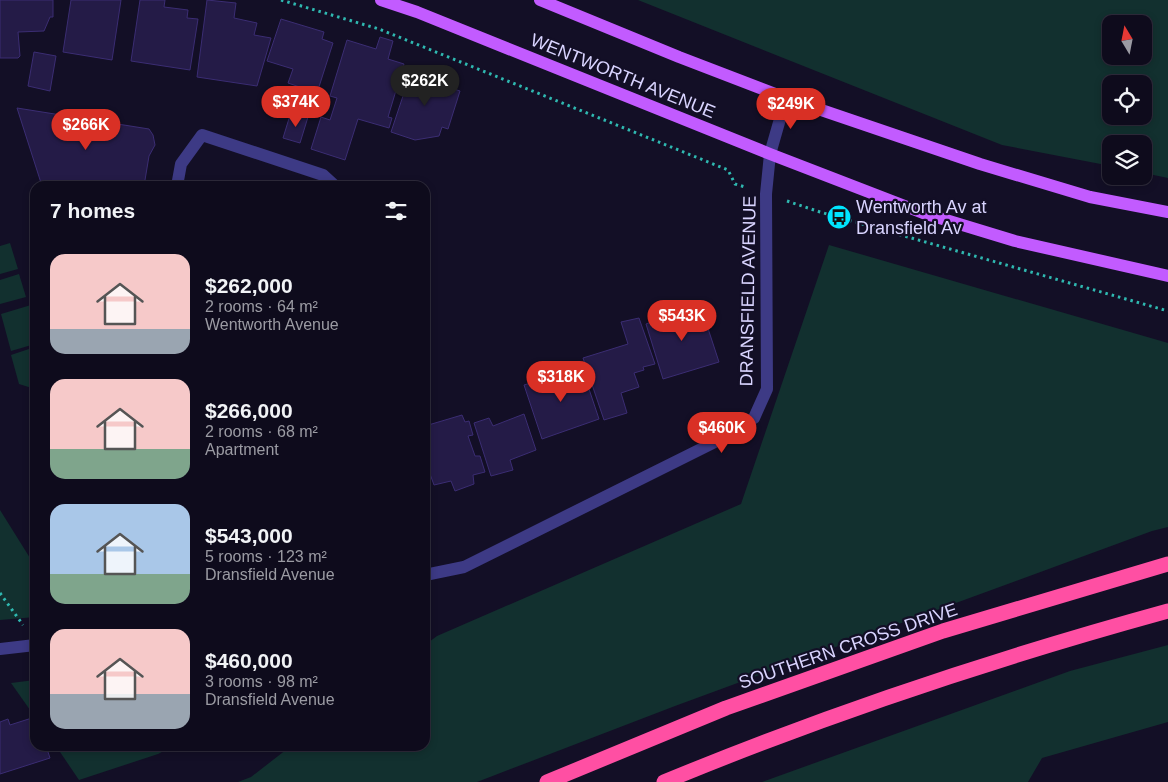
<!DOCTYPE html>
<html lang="en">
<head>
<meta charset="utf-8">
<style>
	:root { --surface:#0e0b1c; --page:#1c1929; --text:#f1f3f6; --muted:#9b9ba3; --line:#2e2b3b; --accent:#d93025 }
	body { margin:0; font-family:Arial,sans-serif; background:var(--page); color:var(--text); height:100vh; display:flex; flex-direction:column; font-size:19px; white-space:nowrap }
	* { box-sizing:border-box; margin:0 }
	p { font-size:16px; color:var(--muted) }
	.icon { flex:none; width:28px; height:28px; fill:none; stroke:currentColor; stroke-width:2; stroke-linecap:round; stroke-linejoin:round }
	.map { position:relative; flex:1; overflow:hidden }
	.side { position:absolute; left:30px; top:181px; width:400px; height:570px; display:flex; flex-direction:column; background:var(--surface); border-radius:15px; box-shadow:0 2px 8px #0003,0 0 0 1px var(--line) }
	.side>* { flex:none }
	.needle { width:32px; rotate:350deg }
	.buttons { position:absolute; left:1102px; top:15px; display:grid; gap:10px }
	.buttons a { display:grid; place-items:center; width:50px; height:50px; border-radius:10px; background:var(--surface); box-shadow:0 2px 8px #0003,0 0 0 1px var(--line); font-size:25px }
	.price { position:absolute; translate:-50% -42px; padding:0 11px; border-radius:18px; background:var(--accent); color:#fff; font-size:16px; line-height:32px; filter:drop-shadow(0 1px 2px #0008) }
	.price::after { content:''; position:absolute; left:50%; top:30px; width:15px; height:11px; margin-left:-8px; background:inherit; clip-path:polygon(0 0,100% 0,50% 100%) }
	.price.active { background:#222; color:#fff }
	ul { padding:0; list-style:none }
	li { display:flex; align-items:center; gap:15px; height:125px; padding:0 20px }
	li span { display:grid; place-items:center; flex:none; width:140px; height:100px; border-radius:15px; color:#555 }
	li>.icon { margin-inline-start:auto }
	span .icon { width:60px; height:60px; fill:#fffc; stroke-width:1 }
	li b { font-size:21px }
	h2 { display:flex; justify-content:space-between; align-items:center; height:60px; padding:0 20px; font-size:21px }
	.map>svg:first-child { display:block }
	.green { fill:#12302f; fill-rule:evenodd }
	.building { fill:#241b47; stroke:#3b2d73 }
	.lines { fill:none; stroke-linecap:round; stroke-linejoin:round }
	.path { stroke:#2fb8b0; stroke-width:3; stroke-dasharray:2.5 4; stroke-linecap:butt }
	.lane { stroke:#3d3a85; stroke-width:12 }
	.street { stroke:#3d3a85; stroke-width:12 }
	.primary { stroke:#c25bff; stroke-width:12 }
	.highway { stroke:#ff4fa3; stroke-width:15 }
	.labels { text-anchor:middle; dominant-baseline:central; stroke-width:4.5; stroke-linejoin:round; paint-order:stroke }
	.street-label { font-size:18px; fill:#d9d4ff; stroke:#130f26 }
	.poi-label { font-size:18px; fill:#d9d4ff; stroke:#130f26; text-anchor:start }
</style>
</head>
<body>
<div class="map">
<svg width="1168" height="782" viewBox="0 0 1168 782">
	<rect width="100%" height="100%" fill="#130f26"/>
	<!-- green -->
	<g class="green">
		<path d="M638 0H1168V178L1144 173V144H1111V166L1002 145ZM1111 24H1144V56H1111ZM1111 84H1144V116H1111Z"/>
		<polygon points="10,243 18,269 0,274 0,246"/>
		<polygon points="829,245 1168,343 1168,527 1152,531 675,706 477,782 238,782 251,777 291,746 425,746 425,645 437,636 741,504"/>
		<polygon points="19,274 26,297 0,304 0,280"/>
		<polygon points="31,305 35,318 35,344 11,351 1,314"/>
		<polygon points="35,347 35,389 19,384 11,355"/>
		<polygon points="0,510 35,566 35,617 0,620"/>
		<polygon points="1168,645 1168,722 1042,758 1028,782 762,782 1070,671"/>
		<polygon points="35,680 35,717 11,683"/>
		<polygon points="56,746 173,746 158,754 79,780"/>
	</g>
	<!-- building -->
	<g class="building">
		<polygon points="0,0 53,0 53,17 50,17 44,31 18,32 20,56 18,58 0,58"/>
		<polygon points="71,0 121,0 112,60 63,52"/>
		<polygon points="140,0 165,0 164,7 188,10 187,18 198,19 190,70 131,61"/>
		<polygon points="207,0 236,3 234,18 257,23 254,35 271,38 257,86 197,77"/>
		<polygon points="281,19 324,32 322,39 333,43 317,93 288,83 293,69 267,61"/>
		<polygon points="380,37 393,41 388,59 404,64 388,117 392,118 389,128 358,119 345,160 311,149 321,117 330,120 337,98 330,96 347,40 376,49"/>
		<polygon points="34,52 56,56 50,91 28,86"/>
		<polygon points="412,69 447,81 445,86 460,91 448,129 442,127 439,136 415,140 391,132"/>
		<polygon points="17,108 149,129 153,135 155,145 149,156 144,186 42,186"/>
		<polygon points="291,112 308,117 300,143 283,138"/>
		<polygon points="700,304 719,362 663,379 646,324"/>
		<polygon points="639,318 655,364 643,367 644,370 634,373 639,387 621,393 627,413 604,420 583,358 628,344 621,322"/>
		<polygon points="582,368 599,419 542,439 524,385"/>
		<polygon points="524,414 536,450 510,460 513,470 491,476 474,423 489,418 493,426"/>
		<polygon points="462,415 465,422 469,421 473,435 468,436 475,456 480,456 485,472 473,475 474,484 455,491 451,481 434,485 425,460 425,426"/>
		<polygon points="35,717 35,746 46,746 50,758 0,774 0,722 8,719 10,725"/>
	</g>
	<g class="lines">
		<!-- path -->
		<g class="path">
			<polyline points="281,0 379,29 728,170 735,184 745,187"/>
			<polyline points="787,201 820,212 1168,311"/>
			<polyline points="0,593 23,625"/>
		</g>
		<!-- lane -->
		<polyline class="lane" points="177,186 181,164 202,135 323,175 335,186"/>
		<!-- street -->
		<g class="street">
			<polyline points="425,575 464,567 723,438 754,418 767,389 766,194 770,154 786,98"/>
			<polyline points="0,649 35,645"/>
		</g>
		<!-- primary -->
		<g class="primary">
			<polyline points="381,0 417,12 770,154 923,213 1015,241 1168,276"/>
			<polyline points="540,0 679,57 786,98 980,164 1090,197 1168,212"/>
		</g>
		<!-- highway -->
		<g class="highway">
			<polyline points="547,782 726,708 943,631 1168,564"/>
			<path d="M664 782C828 714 997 658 1168 611"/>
		</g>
	</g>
	<!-- icons -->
	<defs>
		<symbol id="bus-disc" viewBox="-11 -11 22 22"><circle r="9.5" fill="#00e5ff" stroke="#130f26"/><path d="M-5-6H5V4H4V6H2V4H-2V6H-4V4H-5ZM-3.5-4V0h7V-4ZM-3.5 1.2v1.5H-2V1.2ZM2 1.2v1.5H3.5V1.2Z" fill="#111"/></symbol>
	</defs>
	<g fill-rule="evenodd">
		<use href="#bus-disc" x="825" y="203" width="28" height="28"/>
	</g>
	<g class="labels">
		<!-- street labels -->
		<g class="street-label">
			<text transform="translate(623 76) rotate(22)">WENTWORTH AVENUE</text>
			<text transform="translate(748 291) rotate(-89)">DRANSFIELD AVENUE</text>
			<text transform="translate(848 646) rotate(-19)">SOUTHERN CROSS DRIVE</text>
		</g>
		<!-- poi labels -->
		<g class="poi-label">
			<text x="856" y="207">Wentworth Av at<tspan x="856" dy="21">Dransfield Av</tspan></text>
		</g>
	</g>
</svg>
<div class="buttons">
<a><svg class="needle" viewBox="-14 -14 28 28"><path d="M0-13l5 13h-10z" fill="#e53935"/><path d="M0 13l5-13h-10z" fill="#9b9ba3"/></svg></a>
<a><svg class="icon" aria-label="locate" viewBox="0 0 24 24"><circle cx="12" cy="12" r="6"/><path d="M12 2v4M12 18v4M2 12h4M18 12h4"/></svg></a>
<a><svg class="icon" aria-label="layers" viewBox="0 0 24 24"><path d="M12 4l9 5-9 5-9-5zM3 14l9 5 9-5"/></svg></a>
</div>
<b class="price active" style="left:425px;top:107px">$262K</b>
<b class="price" style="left:296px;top:128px">$374K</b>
<b class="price" style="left:791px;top:130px">$249K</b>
<b class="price" style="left:86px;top:151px">$266K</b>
<b class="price" style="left:682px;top:342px">$543K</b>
<b class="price" style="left:561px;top:403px">$318K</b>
<b class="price" style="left:722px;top:454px">$460K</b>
<section class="side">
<h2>7 homes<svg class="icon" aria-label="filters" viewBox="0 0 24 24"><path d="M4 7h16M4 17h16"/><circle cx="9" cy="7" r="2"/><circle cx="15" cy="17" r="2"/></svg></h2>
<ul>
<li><span style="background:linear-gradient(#f6c9c9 75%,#9aa5b1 0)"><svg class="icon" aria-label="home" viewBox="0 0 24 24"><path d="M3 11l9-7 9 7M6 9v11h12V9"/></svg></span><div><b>$262,000</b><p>2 rooms · 64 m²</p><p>Wentworth Avenue</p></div></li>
<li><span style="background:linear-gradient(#f6c9c9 70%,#7fa58c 0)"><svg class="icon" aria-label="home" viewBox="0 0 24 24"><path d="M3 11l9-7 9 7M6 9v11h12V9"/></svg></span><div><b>$266,000</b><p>2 rooms · 68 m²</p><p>Apartment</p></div></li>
<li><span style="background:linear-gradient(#a9c7e8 70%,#7fa58c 0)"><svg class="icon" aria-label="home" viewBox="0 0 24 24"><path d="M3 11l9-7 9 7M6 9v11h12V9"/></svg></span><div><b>$543,000</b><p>5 rooms · 123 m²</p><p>Dransfield Avenue</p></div></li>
<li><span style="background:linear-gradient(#f6c9c9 65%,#9aa5b1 0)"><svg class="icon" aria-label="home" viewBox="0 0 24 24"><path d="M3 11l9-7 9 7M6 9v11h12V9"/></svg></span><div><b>$460,000</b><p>3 rooms · 98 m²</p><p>Dransfield Avenue</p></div></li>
</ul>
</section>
</div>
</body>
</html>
